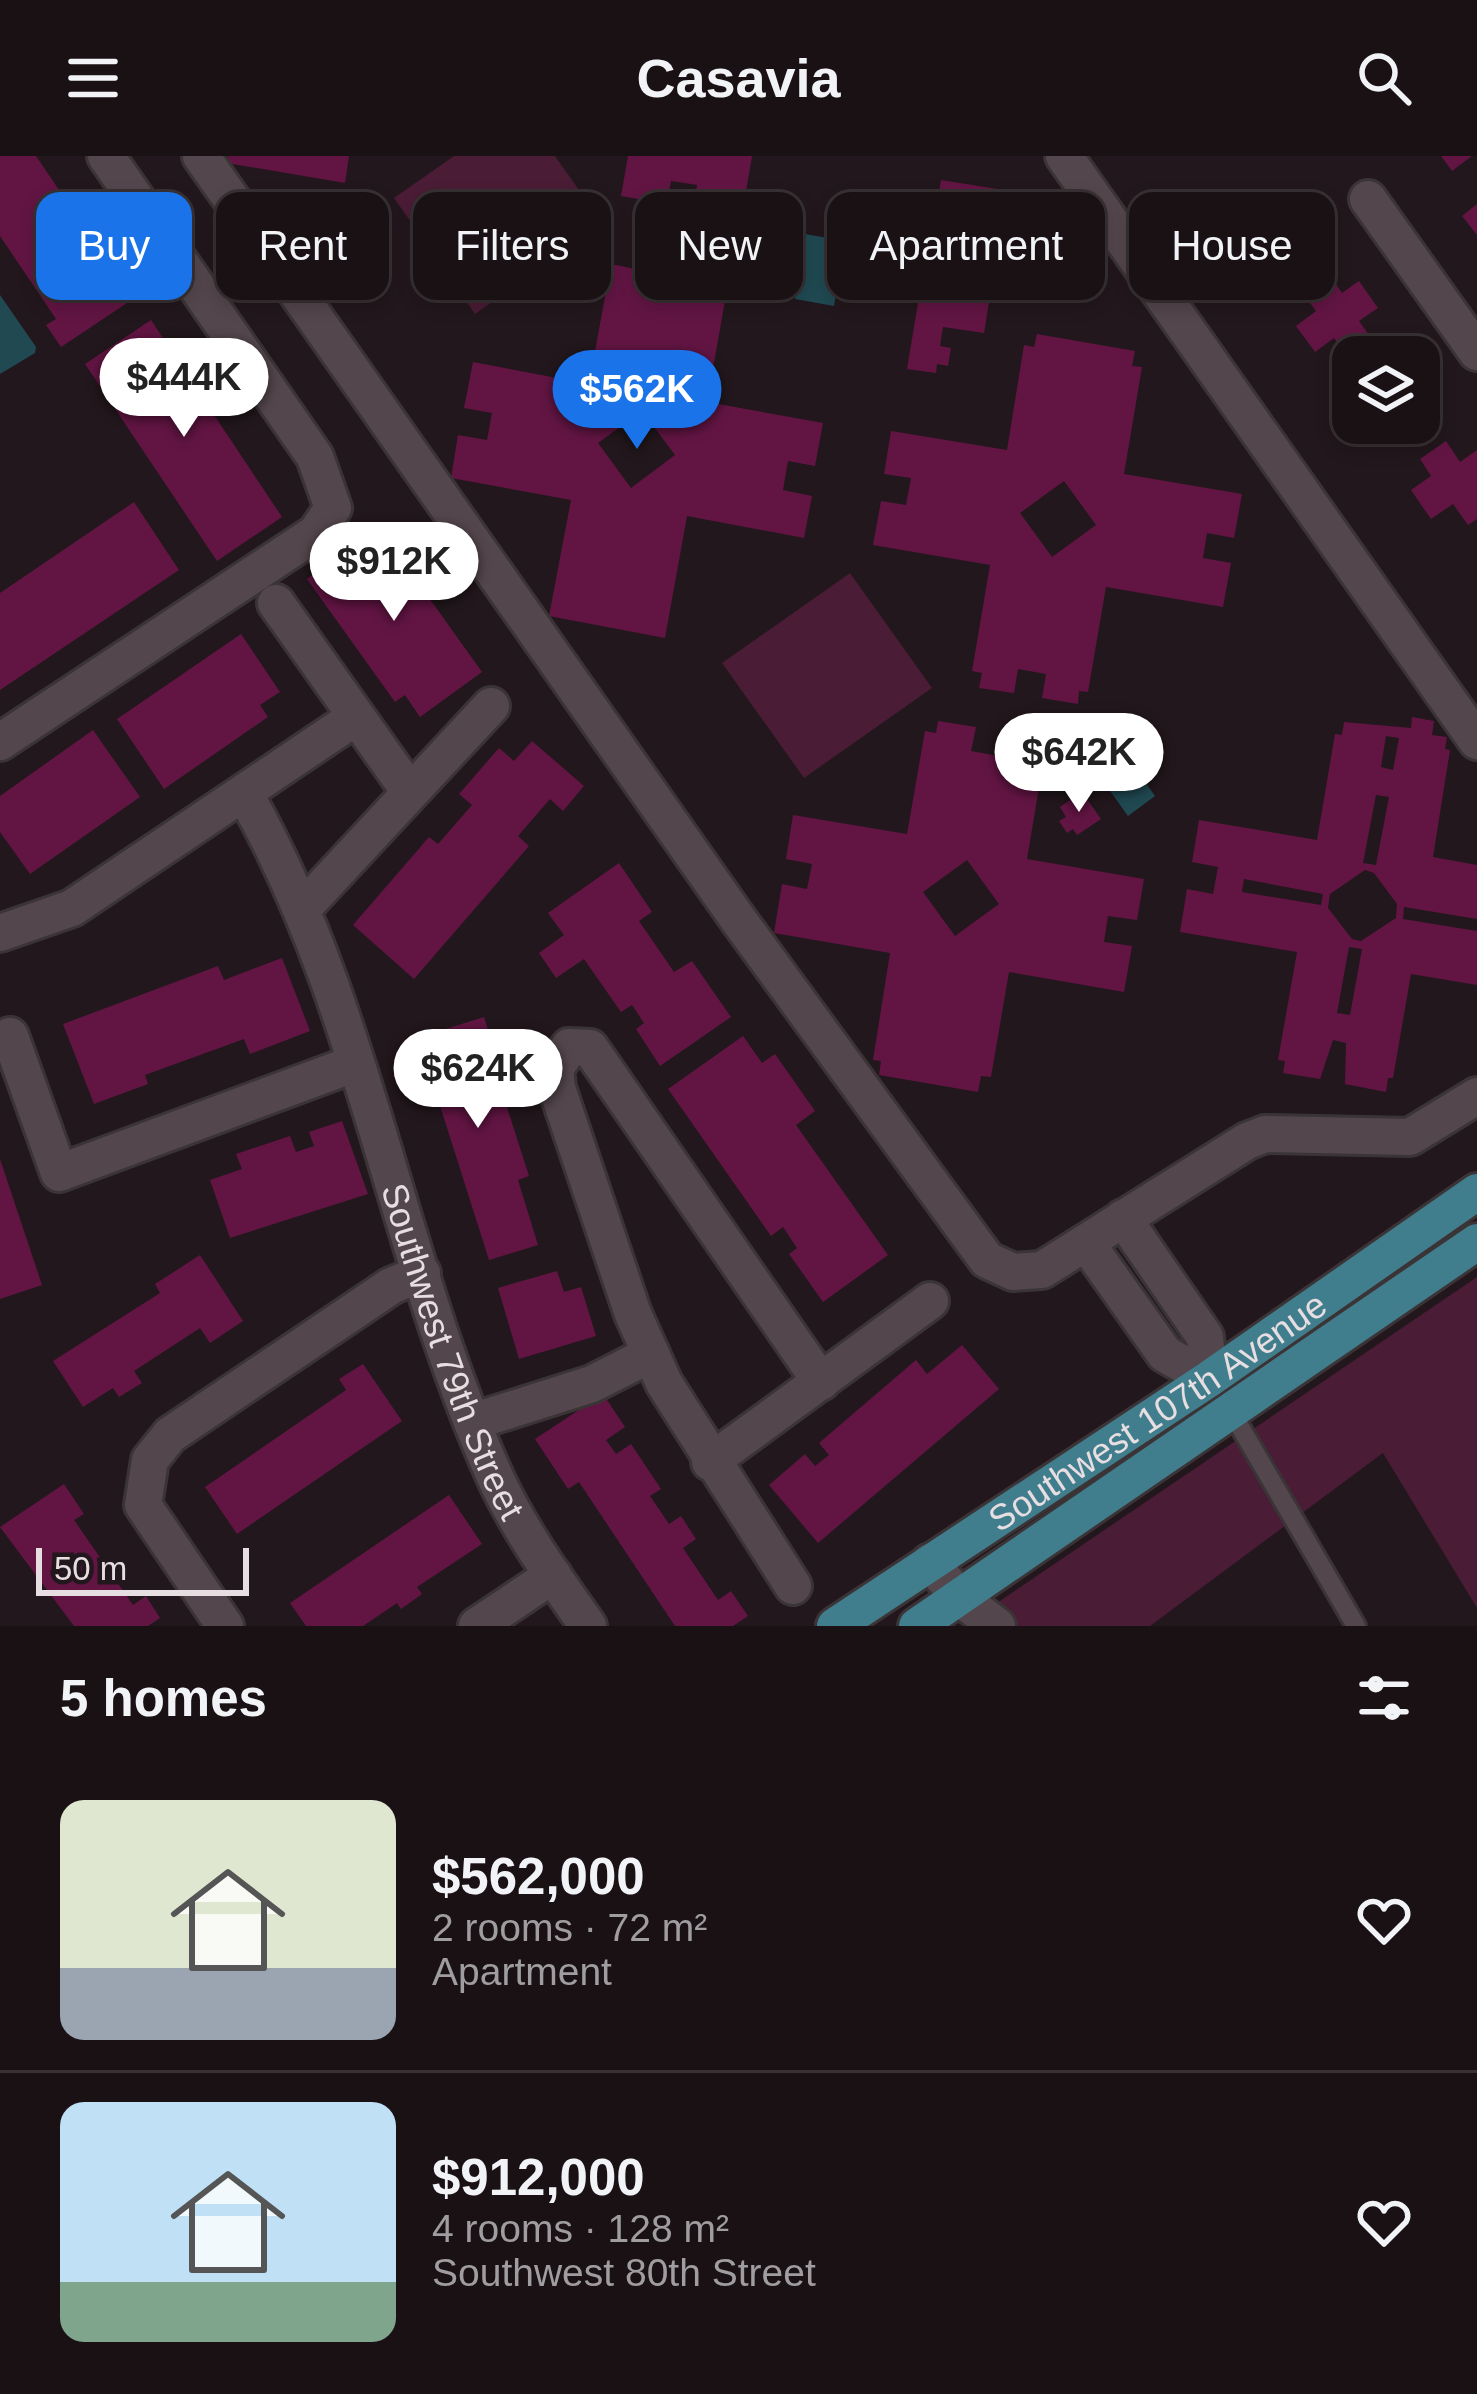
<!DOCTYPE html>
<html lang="en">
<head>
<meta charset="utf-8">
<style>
	:root { --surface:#1a1115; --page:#271f22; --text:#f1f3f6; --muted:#9f9da0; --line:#383134; --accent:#1a73e8 }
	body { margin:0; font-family:Arial,sans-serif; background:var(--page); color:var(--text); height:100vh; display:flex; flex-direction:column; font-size:45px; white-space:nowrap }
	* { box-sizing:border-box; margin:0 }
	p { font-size:39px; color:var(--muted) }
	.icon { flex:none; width:66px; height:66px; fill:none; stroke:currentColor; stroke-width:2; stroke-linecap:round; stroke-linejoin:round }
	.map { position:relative; height:1470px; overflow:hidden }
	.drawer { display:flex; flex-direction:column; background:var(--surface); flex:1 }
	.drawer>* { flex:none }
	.banner { position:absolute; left:36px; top:36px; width:1407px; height:108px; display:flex; gap:24px }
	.tools { position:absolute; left:1332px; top:180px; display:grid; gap:24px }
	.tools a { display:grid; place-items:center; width:108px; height:108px; border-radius:24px; background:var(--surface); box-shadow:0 6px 18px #0003,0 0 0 3px var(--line); font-size:60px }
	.scale { position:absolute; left:36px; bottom:30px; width:213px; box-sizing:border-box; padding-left:12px; border:6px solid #e6dee1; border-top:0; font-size:33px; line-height:42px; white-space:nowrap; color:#e6dee1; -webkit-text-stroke:9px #22171c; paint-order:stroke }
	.price { position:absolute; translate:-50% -102px; padding:0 27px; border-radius:42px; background:#fff; color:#222; font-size:39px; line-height:78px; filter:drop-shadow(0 3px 6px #0008) }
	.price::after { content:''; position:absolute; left:50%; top:72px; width:36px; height:27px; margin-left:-18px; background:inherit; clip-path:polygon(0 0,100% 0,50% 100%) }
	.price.current { background:var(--accent); color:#fff }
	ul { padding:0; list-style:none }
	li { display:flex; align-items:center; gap:36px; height:300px; padding:0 60px }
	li+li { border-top:3px solid var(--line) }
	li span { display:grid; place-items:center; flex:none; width:336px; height:240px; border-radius:24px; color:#555 }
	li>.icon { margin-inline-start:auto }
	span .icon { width:144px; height:144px; fill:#fffc; stroke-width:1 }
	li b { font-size:51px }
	h2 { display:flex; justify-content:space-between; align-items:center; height:144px; padding:0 60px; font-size:51px }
	.chip { padding:0 42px; border-radius:24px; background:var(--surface); box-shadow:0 6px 18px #0003,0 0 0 3px var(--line); font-size:42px; line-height:108px }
	.chip.current { background:var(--accent); color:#fff }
	header { display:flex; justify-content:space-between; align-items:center; height:156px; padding:0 60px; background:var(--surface); font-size:54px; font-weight:800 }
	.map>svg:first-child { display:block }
	.green { fill:#4a1c35 }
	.water { fill:#204952 }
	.building { fill:#621543; fill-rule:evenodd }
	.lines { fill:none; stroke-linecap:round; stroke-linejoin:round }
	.service-casing { stroke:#3b3437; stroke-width:24 }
	.minor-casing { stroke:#3b3437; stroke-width:42 }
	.primary-casing { stroke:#3b3437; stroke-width:42 }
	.service { stroke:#53464c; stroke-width:18 }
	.minor { stroke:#53464c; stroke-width:36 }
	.primary { stroke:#407d8d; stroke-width:36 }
	.labels { text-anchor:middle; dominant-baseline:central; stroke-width:9; stroke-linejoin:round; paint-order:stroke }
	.street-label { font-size:36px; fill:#e6dee1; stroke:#22171c }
</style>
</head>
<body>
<header><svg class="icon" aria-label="menu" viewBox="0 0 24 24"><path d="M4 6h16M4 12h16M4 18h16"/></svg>Casavia<svg class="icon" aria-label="search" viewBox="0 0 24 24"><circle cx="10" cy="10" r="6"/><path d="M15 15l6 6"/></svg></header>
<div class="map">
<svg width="1477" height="1470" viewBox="0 0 1477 1470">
	<rect width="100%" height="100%" fill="#22171c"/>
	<!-- green -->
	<g class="green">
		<polygon points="454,0 555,0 603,68 475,158 394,42"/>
		<polygon points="850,417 932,532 804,622 722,507"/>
		<polygon points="1477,1121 1477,1452 1383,1297 1150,1470 963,1470"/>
	</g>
	<!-- water -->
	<g class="water">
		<polygon points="805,78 845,85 834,150 795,143"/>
		<polygon points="0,139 36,191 35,197 0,218"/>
		<polygon points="1120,591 1155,640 1128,660 1093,611"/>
	</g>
	<!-- building -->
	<g class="building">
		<polygon points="0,0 36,0 133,143 61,191 46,169 56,163 0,80"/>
		<polygon points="228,0 349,0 345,27 227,7"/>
		<polygon points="628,0 752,0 742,59 693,51 697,29 671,25 667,48 621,40"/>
		<polygon points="1441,0 1472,0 1452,15"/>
		<polygon points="941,24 1010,35 1007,56 1036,60 1027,115 995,110 984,177 943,171 940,190 951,192 948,210 937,208 936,217 907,213 926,99 895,94 904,37 938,43"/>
		<polygon points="1245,37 1259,57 1276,45 1294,70 1279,81 1293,102 1268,119 1255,101 1235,115 1214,86 1232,74 1219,55"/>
		<polygon points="1477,48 1477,79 1462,60"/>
		<path d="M611 108 655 117 650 142 678 147 683 119 728 128 707 246 823 267 815 310 788 305 783 334 812 340 804 382 687 360 665 482 549 460 571 344 451 322 458 279 487 284 492 257 464 252 473 206 589 228ZM642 255 675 299 631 332 598 287Z"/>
		<polygon points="1328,116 1342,137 1359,125 1378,152 1359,165 1374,186 1349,204 1334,182 1315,196 1296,170 1316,155 1301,135"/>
		<polygon points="151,164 282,361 217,405 85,208"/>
		<path d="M1037 178 1135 195 1132 210 1142 211 1124 318 1242 338 1234 382 1207 377 1203 402 1231 407 1223 451 1106 431 1088 536 1079 535 1078 548 1042 542 1046 518 1018 513 1014 537 979 532 982 517 972 515 990 409 873 389 881 345 906 349 911 322 884 318 891 275 1007 294 1024 189 1034 191ZM1064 325 1096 369 1052 401 1020 357Z"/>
		<polygon points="1419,213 1438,240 1422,251 1436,270 1410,289 1396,269 1375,284 1363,267 1419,267"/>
		<polygon points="1446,285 1460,306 1477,294 1477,363 1468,369 1453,348 1431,363 1411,334 1431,320 1420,303"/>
		<polygon points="134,346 179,414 0,534 0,437"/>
		<polygon points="379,372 482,516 420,561 405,539 395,546 307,423"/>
		<polygon points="241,478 280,536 260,549 268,561 164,633 117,563"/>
		<path d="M1412 561 1434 565 1432 579 1447 581 1445 593 1450 594 1433 701 1477 709V763L1404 751 1403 763 1477 775V829L1411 818 1393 922H1388L1386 936 1345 928 1346 887 1333 884 1320 923 1283 917 1285 905 1278 904 1297 796 1180 776 1187 733 1213 738 1218 711 1192 706 1199 664 1317 684 1335 578 1342 579 1344 566 1411 572ZM1386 580 1399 582 1393 614 1381 611ZM1376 639 1389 641 1376 709 1363 707ZM1365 714 1374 717 1397 748 1396 762 1361 785 1352 783 1328 752 1330 738ZM1244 723 1323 738 1321 749 1242 736ZM1349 791 1362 793 1350 859 1337 857Z"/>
		<path d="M938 565 976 571 971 595 998 600 1002 575 1038 581 1036 595 1045 596 1027 703 1144 723 1137 764 1108 760 1104 786 1132 790 1124 836 1009 816 991 921 981 920 978 936 879 919 881 905 873 904 890 797 774 777 782 728 807 733 812 708 786 703 793 659 907 678 925 575 936 577ZM967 704 999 748 955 780 923 736Z"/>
		<polygon points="93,574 140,641 30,718 0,676 0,640"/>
		<polygon points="532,585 584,630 563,655 550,643 518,680 529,690 414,823 353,769 429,681 438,688 472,649 459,638 499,592 514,605"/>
		<polygon points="1082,636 1101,663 1077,679 1073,673 1067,677 1059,665 1066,661 1060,651"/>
		<polygon points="619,707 652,756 639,765 674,816 692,805 731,861 660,910 636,873 644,867 632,849 621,856 584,803 556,822 539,797 564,779 548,757"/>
		<polygon points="282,802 310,875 250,898 244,883 145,919 148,928 94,948 63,868 218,810 224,824"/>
		<polygon points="484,861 495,896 474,903 479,918 495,914 529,1020 518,1024 538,1089 489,1104 435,934 421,939 404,886"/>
		<polygon points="743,880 762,907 775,898 815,955 796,969 888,1099 823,1146 789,1098 797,1092 783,1071 771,1080 668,933"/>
		<polygon points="342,965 368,1038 230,1082 210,1024 242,1013 236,998 290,980 296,996 314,990 309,976"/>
		<polygon points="0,1003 42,1129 0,1143"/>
		<polygon points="200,1099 243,1165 210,1187 200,1172 134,1215 142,1227 119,1241 113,1232 83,1251 53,1205 160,1137 155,1128"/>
		<polygon points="557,1115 564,1136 581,1131 596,1180 519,1203 498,1132"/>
		<polygon points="962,1189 999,1233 818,1387 769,1329 805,1298 815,1310 829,1299 819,1287 916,1204 927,1218"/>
		<polygon points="363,1208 402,1265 237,1378 205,1331 346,1234 339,1223"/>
		<polygon points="603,1238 625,1271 606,1284 616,1298 631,1288 661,1333 650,1340 669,1368 681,1360 696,1383 683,1392 718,1444 731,1435 748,1460 733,1470 675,1470 579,1326 568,1333 535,1283"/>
		<polygon points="64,1328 84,1358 74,1364 133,1449 146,1440 160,1462 148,1470 74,1470 0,1371"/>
		<polygon points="449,1339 482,1388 417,1431 422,1438 401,1453 397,1447 363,1470 306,1470 290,1447"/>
	</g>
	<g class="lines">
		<defs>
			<polyline id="service" points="1232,1257 1356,1470"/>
			<g id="minor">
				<polyline points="201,0 740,766 987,1104 1013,1116 1042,1114 1247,985 1265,978 1410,981 1477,940"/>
				<polyline points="1064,0 1477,585"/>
				<polyline points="1368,43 1477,196"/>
				<polyline points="276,447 410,636"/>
				<polyline points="0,586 316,377 333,352 315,301 106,0"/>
				<path id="s1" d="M244 637C366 850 395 1100 496 1323 520 1375 555 1423 588 1470"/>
				<polyline points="304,751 491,550"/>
				<polyline points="0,777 72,752 356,561"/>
				<polyline points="10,880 59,1017 356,907"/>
				<polyline points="1123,1062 1205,1181 1209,1223"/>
				<polyline points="1087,1088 1165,1198 1209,1223"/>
				<polyline points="472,1266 592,1228 651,1198"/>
				<polyline points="710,1306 930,1145"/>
				<polyline points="930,1406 959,1441 997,1470"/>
				<polyline points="793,1430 664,1227 633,1158 557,932 555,913 569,891 590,892 821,1226"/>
				<polyline points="225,1470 143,1349 150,1304 170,1279 391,1130 422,1117"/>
				<polyline points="477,1470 553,1419"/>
			</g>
			<g id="primary">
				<path id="s2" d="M835 1470 1209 1223 1477 1036"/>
				<polyline points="917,1470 1477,1086"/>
			</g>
		</defs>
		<!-- service casing -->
		<use href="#service" class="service-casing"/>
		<!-- minor casing -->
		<use href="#minor" class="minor-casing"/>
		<!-- primary casing -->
		<use href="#primary" class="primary-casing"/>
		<!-- service -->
		<use href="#service" class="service"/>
		<!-- minor -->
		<use href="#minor" class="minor"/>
		<!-- primary -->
		<use href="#primary" class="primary"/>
	</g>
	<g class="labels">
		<!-- street labels -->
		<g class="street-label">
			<text stroke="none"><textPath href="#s1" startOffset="597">Southwest 79th Street</textPath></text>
			<text stroke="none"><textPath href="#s2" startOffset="387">Southwest 107th Avenue</textPath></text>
		</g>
	</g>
</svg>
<div class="tools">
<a><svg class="icon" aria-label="layers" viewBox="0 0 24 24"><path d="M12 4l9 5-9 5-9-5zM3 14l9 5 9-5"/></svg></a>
</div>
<div class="scale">50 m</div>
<b class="price" style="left:184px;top:284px">$444K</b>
<b class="price current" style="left:637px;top:296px">$562K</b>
<b class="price" style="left:394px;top:468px">$912K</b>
<b class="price" style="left:1079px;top:659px">$642K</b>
<b class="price" style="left:478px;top:975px">$624K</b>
<div class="banner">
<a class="chip current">Buy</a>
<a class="chip">Rent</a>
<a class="chip">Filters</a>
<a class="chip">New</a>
<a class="chip">Apartment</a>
<a class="chip">House</a>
</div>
</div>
<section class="drawer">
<h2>5 homes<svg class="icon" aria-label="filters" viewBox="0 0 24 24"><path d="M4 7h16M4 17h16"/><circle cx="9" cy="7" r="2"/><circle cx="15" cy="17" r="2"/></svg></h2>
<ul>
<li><span style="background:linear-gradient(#dfe7d0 70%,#9aa5b1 0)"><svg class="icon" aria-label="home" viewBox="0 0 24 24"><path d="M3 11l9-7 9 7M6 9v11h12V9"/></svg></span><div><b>$562,000</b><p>2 rooms · 72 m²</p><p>Apartment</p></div><svg class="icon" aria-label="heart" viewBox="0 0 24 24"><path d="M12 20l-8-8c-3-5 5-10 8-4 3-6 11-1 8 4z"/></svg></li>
<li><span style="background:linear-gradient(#bfe0f5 75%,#7fa58c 0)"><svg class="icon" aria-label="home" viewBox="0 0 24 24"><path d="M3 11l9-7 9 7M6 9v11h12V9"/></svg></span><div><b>$912,000</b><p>4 rooms · 128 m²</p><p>Southwest 80th Street</p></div><svg class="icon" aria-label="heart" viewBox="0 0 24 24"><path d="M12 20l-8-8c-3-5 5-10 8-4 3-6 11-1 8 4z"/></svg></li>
</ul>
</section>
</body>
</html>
